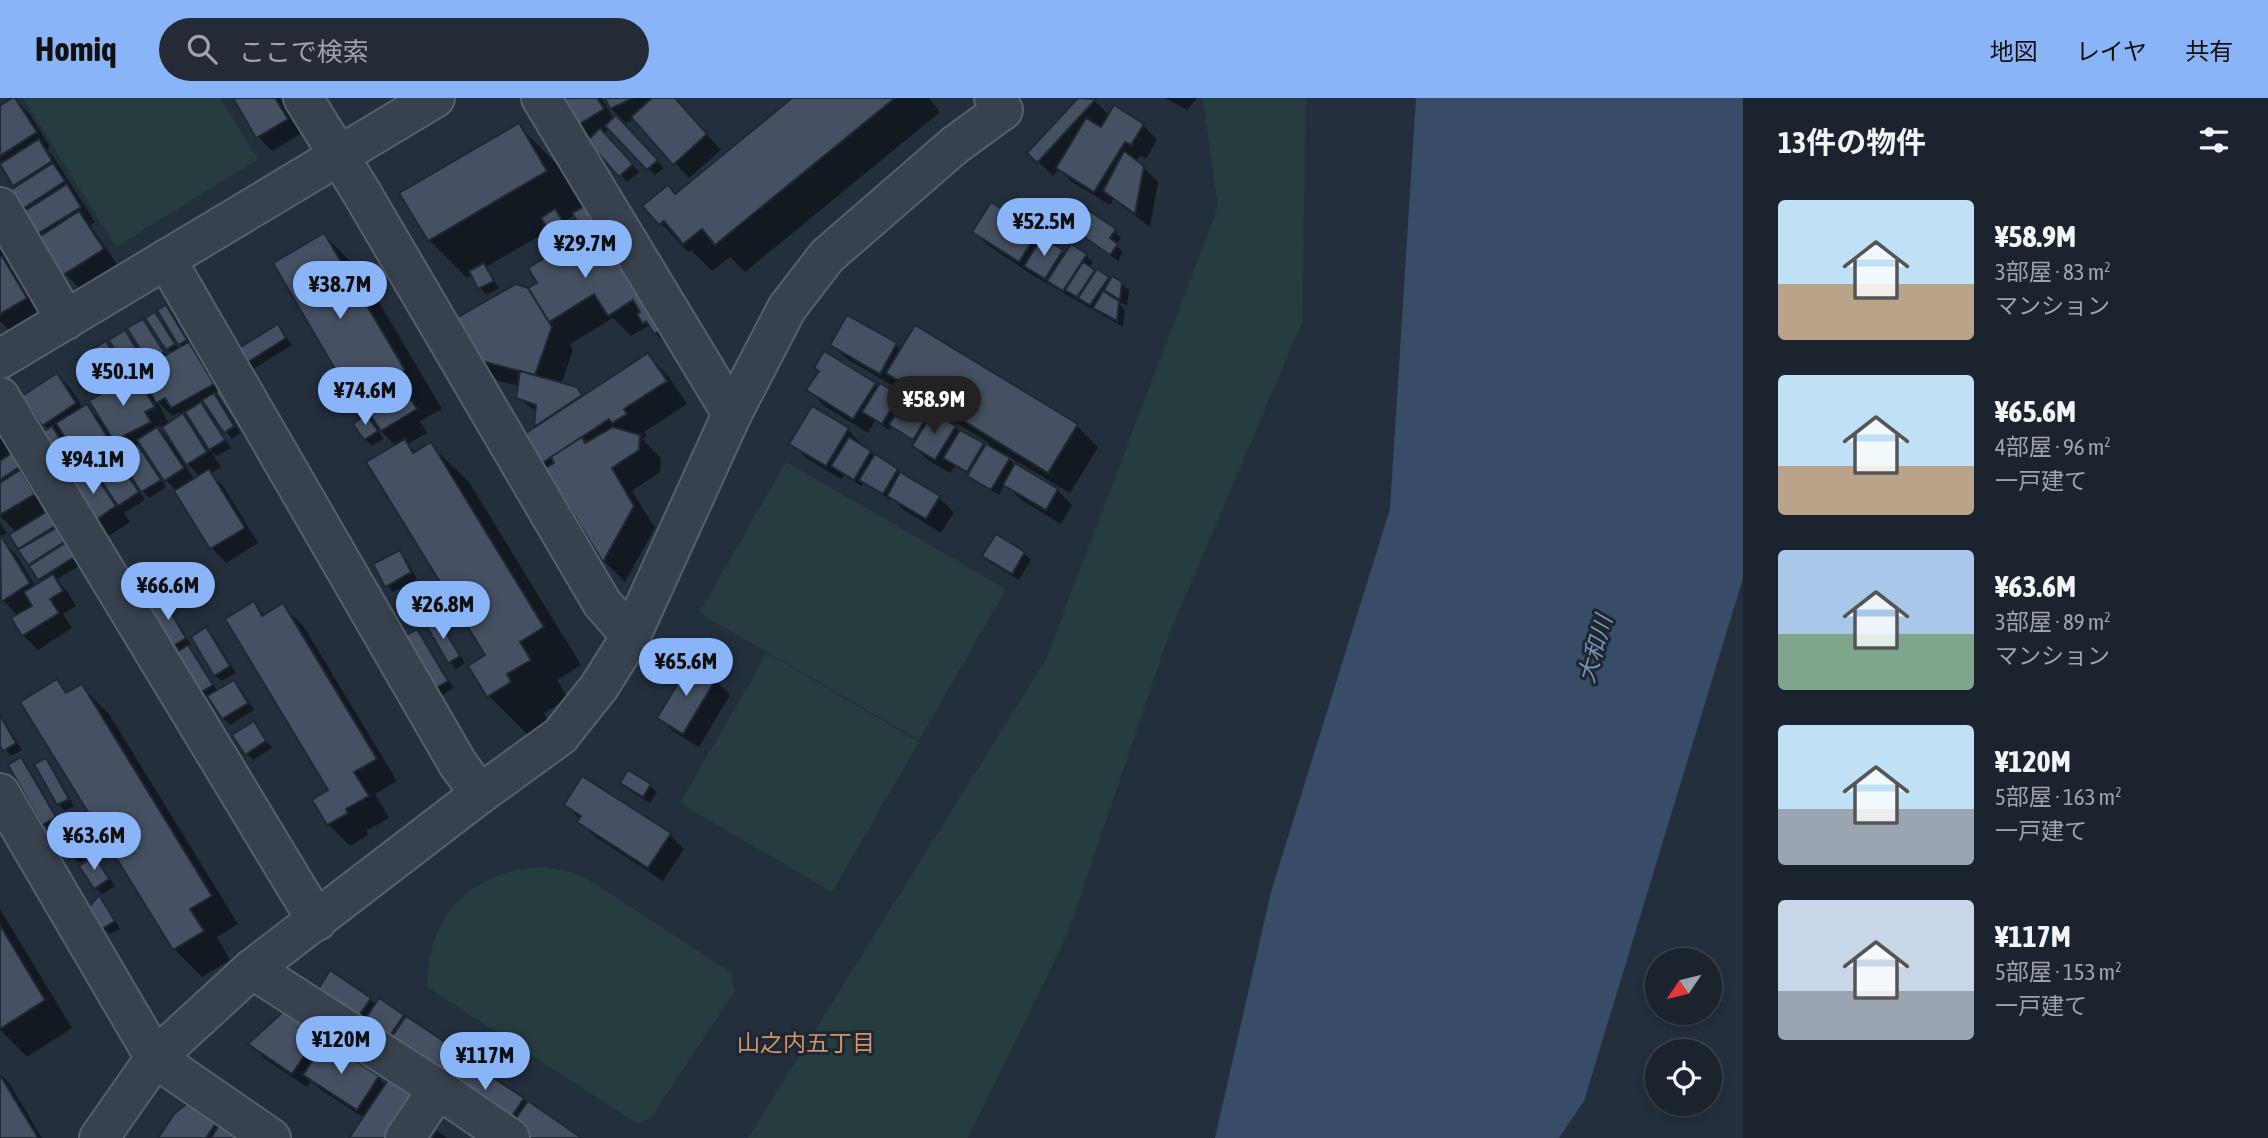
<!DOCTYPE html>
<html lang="ja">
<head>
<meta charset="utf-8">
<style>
	:root { --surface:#1b232e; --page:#242b36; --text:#f1f3f6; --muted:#a0a4aa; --line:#39404a; --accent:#8ab4f8 }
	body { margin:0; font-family:"Asap Condensed","Noto Sans JP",sans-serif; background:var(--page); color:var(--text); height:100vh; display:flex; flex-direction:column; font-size:26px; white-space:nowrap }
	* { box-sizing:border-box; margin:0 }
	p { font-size:23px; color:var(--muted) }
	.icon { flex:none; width:38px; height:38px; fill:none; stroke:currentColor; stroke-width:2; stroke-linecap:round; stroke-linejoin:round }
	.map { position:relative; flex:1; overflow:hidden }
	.drawer { display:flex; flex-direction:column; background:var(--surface); width:525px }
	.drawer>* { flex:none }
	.needle { width:46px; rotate:235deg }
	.controls { position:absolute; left:1645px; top:850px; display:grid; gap:14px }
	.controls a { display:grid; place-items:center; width:77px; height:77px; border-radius:50%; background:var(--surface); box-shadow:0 4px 10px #0003,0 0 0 2px var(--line); font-size:35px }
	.price { position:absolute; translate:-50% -60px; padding:0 16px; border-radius:24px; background:var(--accent); color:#111; font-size:23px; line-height:46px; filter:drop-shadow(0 2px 4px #0008) }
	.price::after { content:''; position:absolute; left:50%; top:42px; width:21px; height:16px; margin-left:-10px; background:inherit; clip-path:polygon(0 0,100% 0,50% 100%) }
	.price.active { background:#222; color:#fff }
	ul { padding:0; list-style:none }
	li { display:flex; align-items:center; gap:21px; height:175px; padding:0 35px }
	li span { display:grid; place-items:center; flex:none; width:196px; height:140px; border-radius:7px; color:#555 }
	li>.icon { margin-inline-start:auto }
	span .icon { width:84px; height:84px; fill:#fffc; stroke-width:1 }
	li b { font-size:30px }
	h2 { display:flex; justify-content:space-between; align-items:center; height:84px; padding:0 35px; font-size:30px }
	header { display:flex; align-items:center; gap:42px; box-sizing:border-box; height:98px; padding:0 35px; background:var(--accent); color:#111 }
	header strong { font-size:33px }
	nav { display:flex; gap:38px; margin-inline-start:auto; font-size:24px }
	.search { width:490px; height:63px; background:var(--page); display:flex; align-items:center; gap:18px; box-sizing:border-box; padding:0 24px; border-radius:38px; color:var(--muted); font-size:26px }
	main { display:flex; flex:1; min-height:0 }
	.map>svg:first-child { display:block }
	.green { fill:#263c3f }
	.water { fill:#394c67 }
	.shadow { fill:#0007; fill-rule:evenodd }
	.building { fill:#455162; stroke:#1f2835; stroke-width:2 }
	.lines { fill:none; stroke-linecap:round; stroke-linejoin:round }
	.minor-casing { stroke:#565f6c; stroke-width:42 }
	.minor { stroke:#38414e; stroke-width:38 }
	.labels { text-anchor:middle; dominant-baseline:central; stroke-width:6; stroke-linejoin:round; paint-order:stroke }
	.water-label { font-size:23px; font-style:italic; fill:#7c92b1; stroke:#1d2633 }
	.neighbourhood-label { font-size:23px; fill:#d59563; stroke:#1d2633 }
</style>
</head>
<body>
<header>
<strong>Homiq</strong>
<div class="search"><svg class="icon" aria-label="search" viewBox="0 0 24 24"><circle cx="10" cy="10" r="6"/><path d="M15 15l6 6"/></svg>ここで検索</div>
<nav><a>地図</a><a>レイヤ</a><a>共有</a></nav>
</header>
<main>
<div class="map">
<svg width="1743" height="1040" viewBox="0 0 1743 1040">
	<rect width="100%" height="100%" fill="#242f3e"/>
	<!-- green -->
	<g class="green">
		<polygon points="23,0 220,0 258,61 116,149"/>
		<polygon points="1203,0 1306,0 1302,224 1170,534 1067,837 968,1040 748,1040 1046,561 1218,109"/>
		<polygon points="786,364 1006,491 919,642 699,515"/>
		<polygon points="767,555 919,644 832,794 680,705"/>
		<path d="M544 769 567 773 588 781 731 875 735 893 650 1021 636 1025 427 889C428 816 471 772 544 769Z"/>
	</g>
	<!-- water -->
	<polygon class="water" points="1416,0 1743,0 1743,480 1584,1003 1559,1040 1215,1040 1271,794 1390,411"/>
	<!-- shadow -->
	<g class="shadow">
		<polygon points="235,0 280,0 301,36 272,53 258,39"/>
		<polygon points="557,0 601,0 614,21 616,20 664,70 655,77 610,31 603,35 639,74 627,84 590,43"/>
		<polygon points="607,0 674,0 721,52 689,80 635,21 626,25 611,10"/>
		<polygon points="795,0 929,0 940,14 745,174 730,159 712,173 691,152 688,154 645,108 676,97"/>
		<polygon points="1081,0 1092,0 1110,18 1143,27 1157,42 1146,61 1140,57 1137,63 1158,84 1150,129 1113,101 1110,107 1072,84 1059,71 1053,78 1030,55"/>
		<polygon points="1165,0 1197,0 1187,12"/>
		<polygon points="14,1 29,15 50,49 47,52 53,58 95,124 90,127 117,166 79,190 65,175 36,137 22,111 17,90 0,63 0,10"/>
		<path d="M518 27 556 65 584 111 591 117 677 257 648 228 631 238 613 220 570 246 573 252 561 287 546 319 548 322 648 257 669 279 687 306 644 334 647 338 642 341 661 360 660 374 632 393 655 430 625 484 604 463 552 378 540 366 536 329 537 315 518 299 520 288 498 283 475 260 529 192 540 185 560 152 574 166 581 162 572 147 566 151 551 131 486 169 499 190 487 197 480 190 473 177 467 180 429 142ZM575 117 588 136 576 143 564 123Z"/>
		<polygon points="992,107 1066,157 1086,158 1093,164 1089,170 1111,183 1121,185 1129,192 1127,208 1117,203 1125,212 1123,229 1034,178 989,148 974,134"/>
		<polygon points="1076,132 1114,133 1121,140 1116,147 1123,154 1118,163"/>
		<polygon points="324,137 362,175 442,311 420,323 427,335 408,346 416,355 430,346 469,384 581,567 557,582 568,600 544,615 548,623 527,636 489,598 487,558 396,348 378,330 377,331 383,341 372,348 365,341 367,318 361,313"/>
		<polygon points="0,147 12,167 10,169 16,175 40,215 10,233 0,223"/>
		<path d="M166 209 173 216 194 251 204 260 249 340 237 328 240 335 232 341 217 322 214 324 231 350 217 358 211 353 221 369 210 376 223 388 258 445 226 465 212 450 176 392 160 376 158 377 166 389 149 400 139 389 137 390 145 402 124 415 130 424 109 438 94 423 93 375 81 363 65 337 60 340 81 373 69 380 49 332 43 327 57 277 71 291 83 310 87 308 102 324 103 297 79 262 88 256 98 266 105 245 122 268 125 267V235L132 242 148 269 153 267 149 263 143 223 149 230 167 258 172 256 167 251 155 216 168 229ZM175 241 183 249 179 251 173 242ZM125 269 134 279 130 281ZM142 277 151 294 137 280ZM157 303 172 318 179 315 182 318 169 326ZM163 327 176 349 175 350 158 329ZM114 341 129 356 123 359ZM144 349 150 362 140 351ZM122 361 128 374 118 364ZM185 363 200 379 195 382 183 364Z"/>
		<polygon points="278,228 292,247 253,271 246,264"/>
		<polygon points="832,247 896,247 902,253 1077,328 1098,349 1070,395 1004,356 1015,367 1057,392 1072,407 1061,426 1020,401 1005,386 999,397 976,384 970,377 955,368 950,375 928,362 914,348 916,344 892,328 889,332 875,323 868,335 823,307 809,292 821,273 874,286 879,290 899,298 905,304 955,330 986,350 989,345 910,297 897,284 895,289 847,261"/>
		<polygon points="0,332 28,374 23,377 35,389 48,411 43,414 52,423 80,467 56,482 67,493 76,508 63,516 72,530 38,552 23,537 18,518 0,499 0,440 15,455 36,489 43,485 11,437 16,434 0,418"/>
		<polygon points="848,332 862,346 861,348 939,400 954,414 941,435 904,412 892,400 890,402 864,384 861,388 844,377 841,381 806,360 792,345"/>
		<polygon points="0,425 7,435 0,439"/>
		<polygon points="399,454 406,461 417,481 393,494 386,487"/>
		<polygon points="1024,455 1031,462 1019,482 991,465 984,458"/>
		<polygon points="415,485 422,493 435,514 427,519 420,512"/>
		<polygon points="162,502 169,509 191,547 188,549 195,556 218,594 234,584 241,591 254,612 230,627 223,620 202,593 181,553 174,546"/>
		<polygon points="253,506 266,518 283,508 304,529 397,683 375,696 389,720 366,733 368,737 350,748 328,726 314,703 330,693"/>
		<polygon points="437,522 444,529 465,565 456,571 450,564"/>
		<polygon points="206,531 213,538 236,575 222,583 215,577"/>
		<polygon points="416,534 423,541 454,590 442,597 435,590"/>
		<polygon points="715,582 730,597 699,649 674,634 659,619"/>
		<polygon points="57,583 69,595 81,588 109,616 238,826 217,839 230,862 202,879 174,851"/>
		<polygon points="0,615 22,652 11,658 0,645"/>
		<polygon points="253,625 272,650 253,662 246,655"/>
		<polygon points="21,662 28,669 61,727 51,733 44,726 10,667"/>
		<polygon points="45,662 52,669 74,708 65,713 58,706"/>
		<polygon points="622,685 650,688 657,694 650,705 629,692"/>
		<polygon points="566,706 670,737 684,751 663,783 594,738"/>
		<polygon points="79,721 86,727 101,752 79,765 73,758"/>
		<polygon points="95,761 115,788 102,796 95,790"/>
		<polygon points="99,800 105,806 120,831 110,836 103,830"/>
		<polygon points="0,811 72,930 27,959 0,932"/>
		<polygon points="370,901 376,907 402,918 579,1040 521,1040 331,912"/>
		<polygon points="319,936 334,950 378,979 386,988 351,1040 364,1020 320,991 311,983 307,989 265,961 250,946"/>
		<polygon points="0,976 9,985 42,1040 1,1040"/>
		<polygon points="194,1003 249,1040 161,1040"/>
		<polygon points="437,1033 447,1040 433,1040"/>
	</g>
	<!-- building -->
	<g class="building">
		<polygon points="12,0 15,0 37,34 0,58 0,8"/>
		<polygon points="233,0 275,0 288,21 256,40"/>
		<polygon points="555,0 597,0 604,11 573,30"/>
		<polygon points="605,0 633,0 610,11"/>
		<polygon points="652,0 675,0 707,36 673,67 631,19"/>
		<polygon points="792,0 895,0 715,147 702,131 683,146 664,123 659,127 642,108 668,87 675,96"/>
		<polygon points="1078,0 1096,1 1037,65 1027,55"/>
		<polygon points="1114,7 1144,26 1131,47 1125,44 1094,94 1056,70 1086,20 1101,29"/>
		<polygon points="616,17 658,62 647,72 605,28"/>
		<polygon points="519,25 547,73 428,143 399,95"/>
		<polygon points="600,30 633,66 619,79 587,43"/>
		<polygon points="39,41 52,63 13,88 0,66"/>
		<polygon points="1124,53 1144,68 1135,116 1103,93"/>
		<polygon points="53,65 65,83 21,112 9,93"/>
		<polygon points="67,86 81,109 34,138 20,116"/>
		<polygon points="991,104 1038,134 1019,164 972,134"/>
		<polygon points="585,108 596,126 583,133 572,115"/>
		<polygon points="555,111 571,136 557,145 541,120"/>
		<polygon points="1088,112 1116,131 1110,140 1118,146 1110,157 1074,132"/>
		<polygon points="79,113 104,151 63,177 39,139"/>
		<polygon points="596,128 660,232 654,236 646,223 643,226 637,216 640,214 633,202 608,218 594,196 549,224 528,190 537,185 528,170 560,150 571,167 579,161 569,145"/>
		<polygon points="324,135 405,272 383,285 390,296 360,314 273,165"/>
		<polygon points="1042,139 1063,152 1045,181 1024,168"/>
		<polygon points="1071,146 1087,156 1063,193 1047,183"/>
		<polygon points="2,158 27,200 0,216 0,159"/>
		<polygon points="1083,164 1095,172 1077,199 1065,192"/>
		<polygon points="484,165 494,183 478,191 469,173"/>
		<polygon points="1097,171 1109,179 1090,207 1078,200"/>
		<polygon points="1112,178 1122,184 1120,202 1104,192"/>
		<polygon points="516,186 528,190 552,229 535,277 474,261 451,223"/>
		<polygon points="1103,193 1119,203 1117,223 1093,210"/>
		<polygon points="166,207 187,242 178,247 157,212"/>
		<polygon points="155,214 175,246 166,252 145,220"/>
		<polygon points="847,217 897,245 880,276 830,247"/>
		<polygon points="143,221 164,254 148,264 127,230"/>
		<polygon points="278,226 286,240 245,266 236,252"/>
		<polygon points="915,227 1078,326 1048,375 886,275"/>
		<polygon points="125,232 145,265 128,275 109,242"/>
		<polygon points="106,243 126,277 110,286 90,253"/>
		<polygon points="189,244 214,286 171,310 165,300 156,305 138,273"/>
		<polygon points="824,253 876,285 853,321 806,292 819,273 814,270"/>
		<polygon points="88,254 109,287 98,294 77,261"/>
		<polygon points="648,255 667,283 624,311 627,316 612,325 609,321 539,367 520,339"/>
		<polygon points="520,273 577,289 582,297 534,329 536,307 516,300"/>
		<polygon points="57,275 76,305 42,328 22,298"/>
		<polygon points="135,276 155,309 145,314 151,324 114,343 89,303"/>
		<polygon points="880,285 900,297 882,326 862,314"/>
		<polygon points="225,288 250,328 241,334 216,294"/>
		<polygon points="406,294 417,311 381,333 370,316"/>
		<polygon points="214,295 234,328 224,335 202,302"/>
		<polygon points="905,299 930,314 913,342 889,327"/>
		<polygon points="201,304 225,342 209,352 185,314"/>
		<polygon points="87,306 111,345 80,364 56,325"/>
		<polygon points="812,308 849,330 826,368 789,346"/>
		<polygon points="933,314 956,328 935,362 912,348"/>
		<polygon points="183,315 207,354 186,367 162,329"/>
		<polygon points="366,316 378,333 364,342 353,326"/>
		<polygon points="52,328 75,365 61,374 38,337"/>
		<polygon points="157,329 184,370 164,383 137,342"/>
		<polygon points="613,329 640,337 639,352 612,370 634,408 603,464 545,370 554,365 551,359 582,339 585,345"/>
		<polygon points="960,332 984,345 967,374 943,360"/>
		<polygon points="849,339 871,353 854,382 831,368"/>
		<polygon points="405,341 413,355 431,344 544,529 520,544 531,562 507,576 511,584 487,599 468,568 485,557 366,364"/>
		<polygon points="986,346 1010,360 991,392 967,378"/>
		<polygon points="138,347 161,382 141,394 119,360"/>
		<polygon points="13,354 22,367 0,382 0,363"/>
		<polygon points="875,356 898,371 883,396 859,382"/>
		<polygon points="116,360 139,394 118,408 95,374"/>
		<polygon points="1015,365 1058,391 1046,412 1003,387"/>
		<polygon points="209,371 245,430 210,451 174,393"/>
		<polygon points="20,372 35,396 0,417 0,385"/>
		<polygon points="93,373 116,408 93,424 69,388"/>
		<polygon points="900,374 940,398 926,421 887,398"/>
		<polygon points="46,414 55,428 18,451 9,437"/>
		<polygon points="56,430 64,444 28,467 18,452"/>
		<polygon points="996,436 1025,454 1012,476 982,458"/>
		<polygon points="1,438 30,485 1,504 0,439"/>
		<polygon points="65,445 74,459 38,482 29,468"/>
		<polygon points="400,452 411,474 385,489 373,466"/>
		<polygon points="53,476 63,493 50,501 59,515 22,538 11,520 32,508 24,494"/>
		<polygon points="415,484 429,507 419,513 405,490"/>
		<polygon points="162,500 186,540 173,548 149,508"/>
		<polygon points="254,503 262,518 283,505 377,661 354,674 369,698 346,711 348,715 327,727 312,702 328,692 225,521"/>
		<polygon points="437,520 460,558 448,565 426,527"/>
		<polygon points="206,529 230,568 214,578 191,539"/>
		<polygon points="417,531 448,583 434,591 402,540"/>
		<polygon points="188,547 213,587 201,594 177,554"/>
		<polygon points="690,565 716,581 683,636 657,620"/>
		<polygon points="57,581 66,595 82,586 212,798 190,811 204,833 173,852 20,604"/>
		<polygon points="234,582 248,605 222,621 207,598"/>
		<polygon points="0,617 16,645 3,653 0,648"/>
		<polygon points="254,623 266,643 245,657 232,637"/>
		<polygon points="21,659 56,719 42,727 8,667"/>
		<polygon points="46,660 69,701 57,707 34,666"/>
		<polygon points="628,672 651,686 643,699 620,685"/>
		<polygon points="582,678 671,735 648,770 577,724 581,718 564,707"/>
		<polygon points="80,718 95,744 71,759 55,733"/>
		<polygon points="95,758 109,781 94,791 79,768"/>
		<polygon points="99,797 115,823 102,831 89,809"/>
		<polygon points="0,827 45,902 0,931"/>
		<polygon points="330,872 371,900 354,925 314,898"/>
		<polygon points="379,900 404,917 385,945 360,929"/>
		<polygon points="286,911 320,934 292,976 248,946"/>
		<polygon points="406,918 463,956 445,984 387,946"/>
		<polygon points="325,943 379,978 357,1012 303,977"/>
		<polygon points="465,961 524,1000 506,1027 447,989"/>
		<polygon points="0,977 38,1040 0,1040"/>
		<polygon points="388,982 416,1001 389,1040 349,1040"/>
		<polygon points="194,1000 220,1019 206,1040 158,1040 175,1015"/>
		<polygon points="528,1003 582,1040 523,1040 509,1030"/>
		<polygon points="223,1021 252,1040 211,1040"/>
	</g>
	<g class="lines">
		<defs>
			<g id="minor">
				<polyline points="303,0 360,92 602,505 631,538"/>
				<polyline points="541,0 732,316"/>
				<polyline points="0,109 66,222"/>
				<polyline points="166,161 458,666 480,696"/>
				<polyline points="0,261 435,0"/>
				<polyline points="0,299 317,823"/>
				<polyline points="0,695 155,960 271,1040"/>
				<polyline points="252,871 438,991 510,1040"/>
				<polyline points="99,1040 155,960 252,871 480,696 560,638 599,589 631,538 732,316 787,210 827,158 955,47 1003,12 994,0"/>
				<polyline points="405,1040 438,991"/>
			</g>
		</defs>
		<!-- minor casing -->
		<use href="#minor" class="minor-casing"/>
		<!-- minor -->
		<use href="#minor" class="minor"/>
	</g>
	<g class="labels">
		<!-- water labels -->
		<g class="water-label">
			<text transform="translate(1595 551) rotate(-74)">大和川</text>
		</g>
		<!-- neighbourhood labels -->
		<g class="neighbourhood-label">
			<text x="806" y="945">山之内五丁目</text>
		</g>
	</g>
</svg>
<div class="controls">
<a><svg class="needle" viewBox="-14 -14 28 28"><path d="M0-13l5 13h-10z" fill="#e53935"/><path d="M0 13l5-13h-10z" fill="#a0a4aa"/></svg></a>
<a><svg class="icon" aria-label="locate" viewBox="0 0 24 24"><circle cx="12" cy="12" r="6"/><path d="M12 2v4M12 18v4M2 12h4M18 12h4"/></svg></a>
</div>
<b class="price" style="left:1044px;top:160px">¥52.5M</b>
<b class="price" style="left:585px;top:182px">¥29.7M</b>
<b class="price" style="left:340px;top:223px">¥38.7M</b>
<b class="price" style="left:123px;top:310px">¥50.1M</b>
<b class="price" style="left:365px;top:329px">¥74.6M</b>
<b class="price active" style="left:934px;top:338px">¥58.9M</b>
<b class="price" style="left:93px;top:398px">¥94.1M</b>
<b class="price" style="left:168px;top:524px">¥66.6M</b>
<b class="price" style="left:443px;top:543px">¥26.8M</b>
<b class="price" style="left:686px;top:600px">¥65.6M</b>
<b class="price" style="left:94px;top:774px">¥63.6M</b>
<b class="price" style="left:341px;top:978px">¥120M</b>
<b class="price" style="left:485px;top:994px">¥117M</b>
</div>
<section class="drawer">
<h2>13件の物件<svg class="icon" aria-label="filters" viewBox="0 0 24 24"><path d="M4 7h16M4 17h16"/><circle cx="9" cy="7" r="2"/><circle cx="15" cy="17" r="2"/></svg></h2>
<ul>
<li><span style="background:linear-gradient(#bfe0f5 60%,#b9a48a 0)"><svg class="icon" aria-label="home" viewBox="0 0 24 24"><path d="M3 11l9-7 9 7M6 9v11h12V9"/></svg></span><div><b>¥58.9M</b><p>3部屋 · 83 m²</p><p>マンション</p></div></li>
<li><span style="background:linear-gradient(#bfe0f5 65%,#b9a48a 0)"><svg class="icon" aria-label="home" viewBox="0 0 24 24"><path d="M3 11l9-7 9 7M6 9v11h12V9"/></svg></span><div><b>¥65.6M</b><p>4部屋 · 96 m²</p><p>一戸建て</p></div></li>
<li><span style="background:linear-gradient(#a9c7e8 60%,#7fa58c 0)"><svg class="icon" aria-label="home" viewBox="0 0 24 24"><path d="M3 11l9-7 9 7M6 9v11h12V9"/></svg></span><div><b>¥63.6M</b><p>3部屋 · 89 m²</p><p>マンション</p></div></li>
<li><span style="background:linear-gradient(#bfe0f5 60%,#9aa5b1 0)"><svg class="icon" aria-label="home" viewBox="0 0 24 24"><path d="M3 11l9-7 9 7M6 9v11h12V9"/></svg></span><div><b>¥120M</b><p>5部屋 · 163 m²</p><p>一戸建て</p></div></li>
<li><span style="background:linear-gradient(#c9d6e8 65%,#9aa5b1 0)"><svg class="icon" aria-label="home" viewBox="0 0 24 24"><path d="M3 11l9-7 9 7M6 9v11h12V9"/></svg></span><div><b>¥117M</b><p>5部屋 · 153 m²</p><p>一戸建て</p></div></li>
</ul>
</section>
</main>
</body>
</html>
